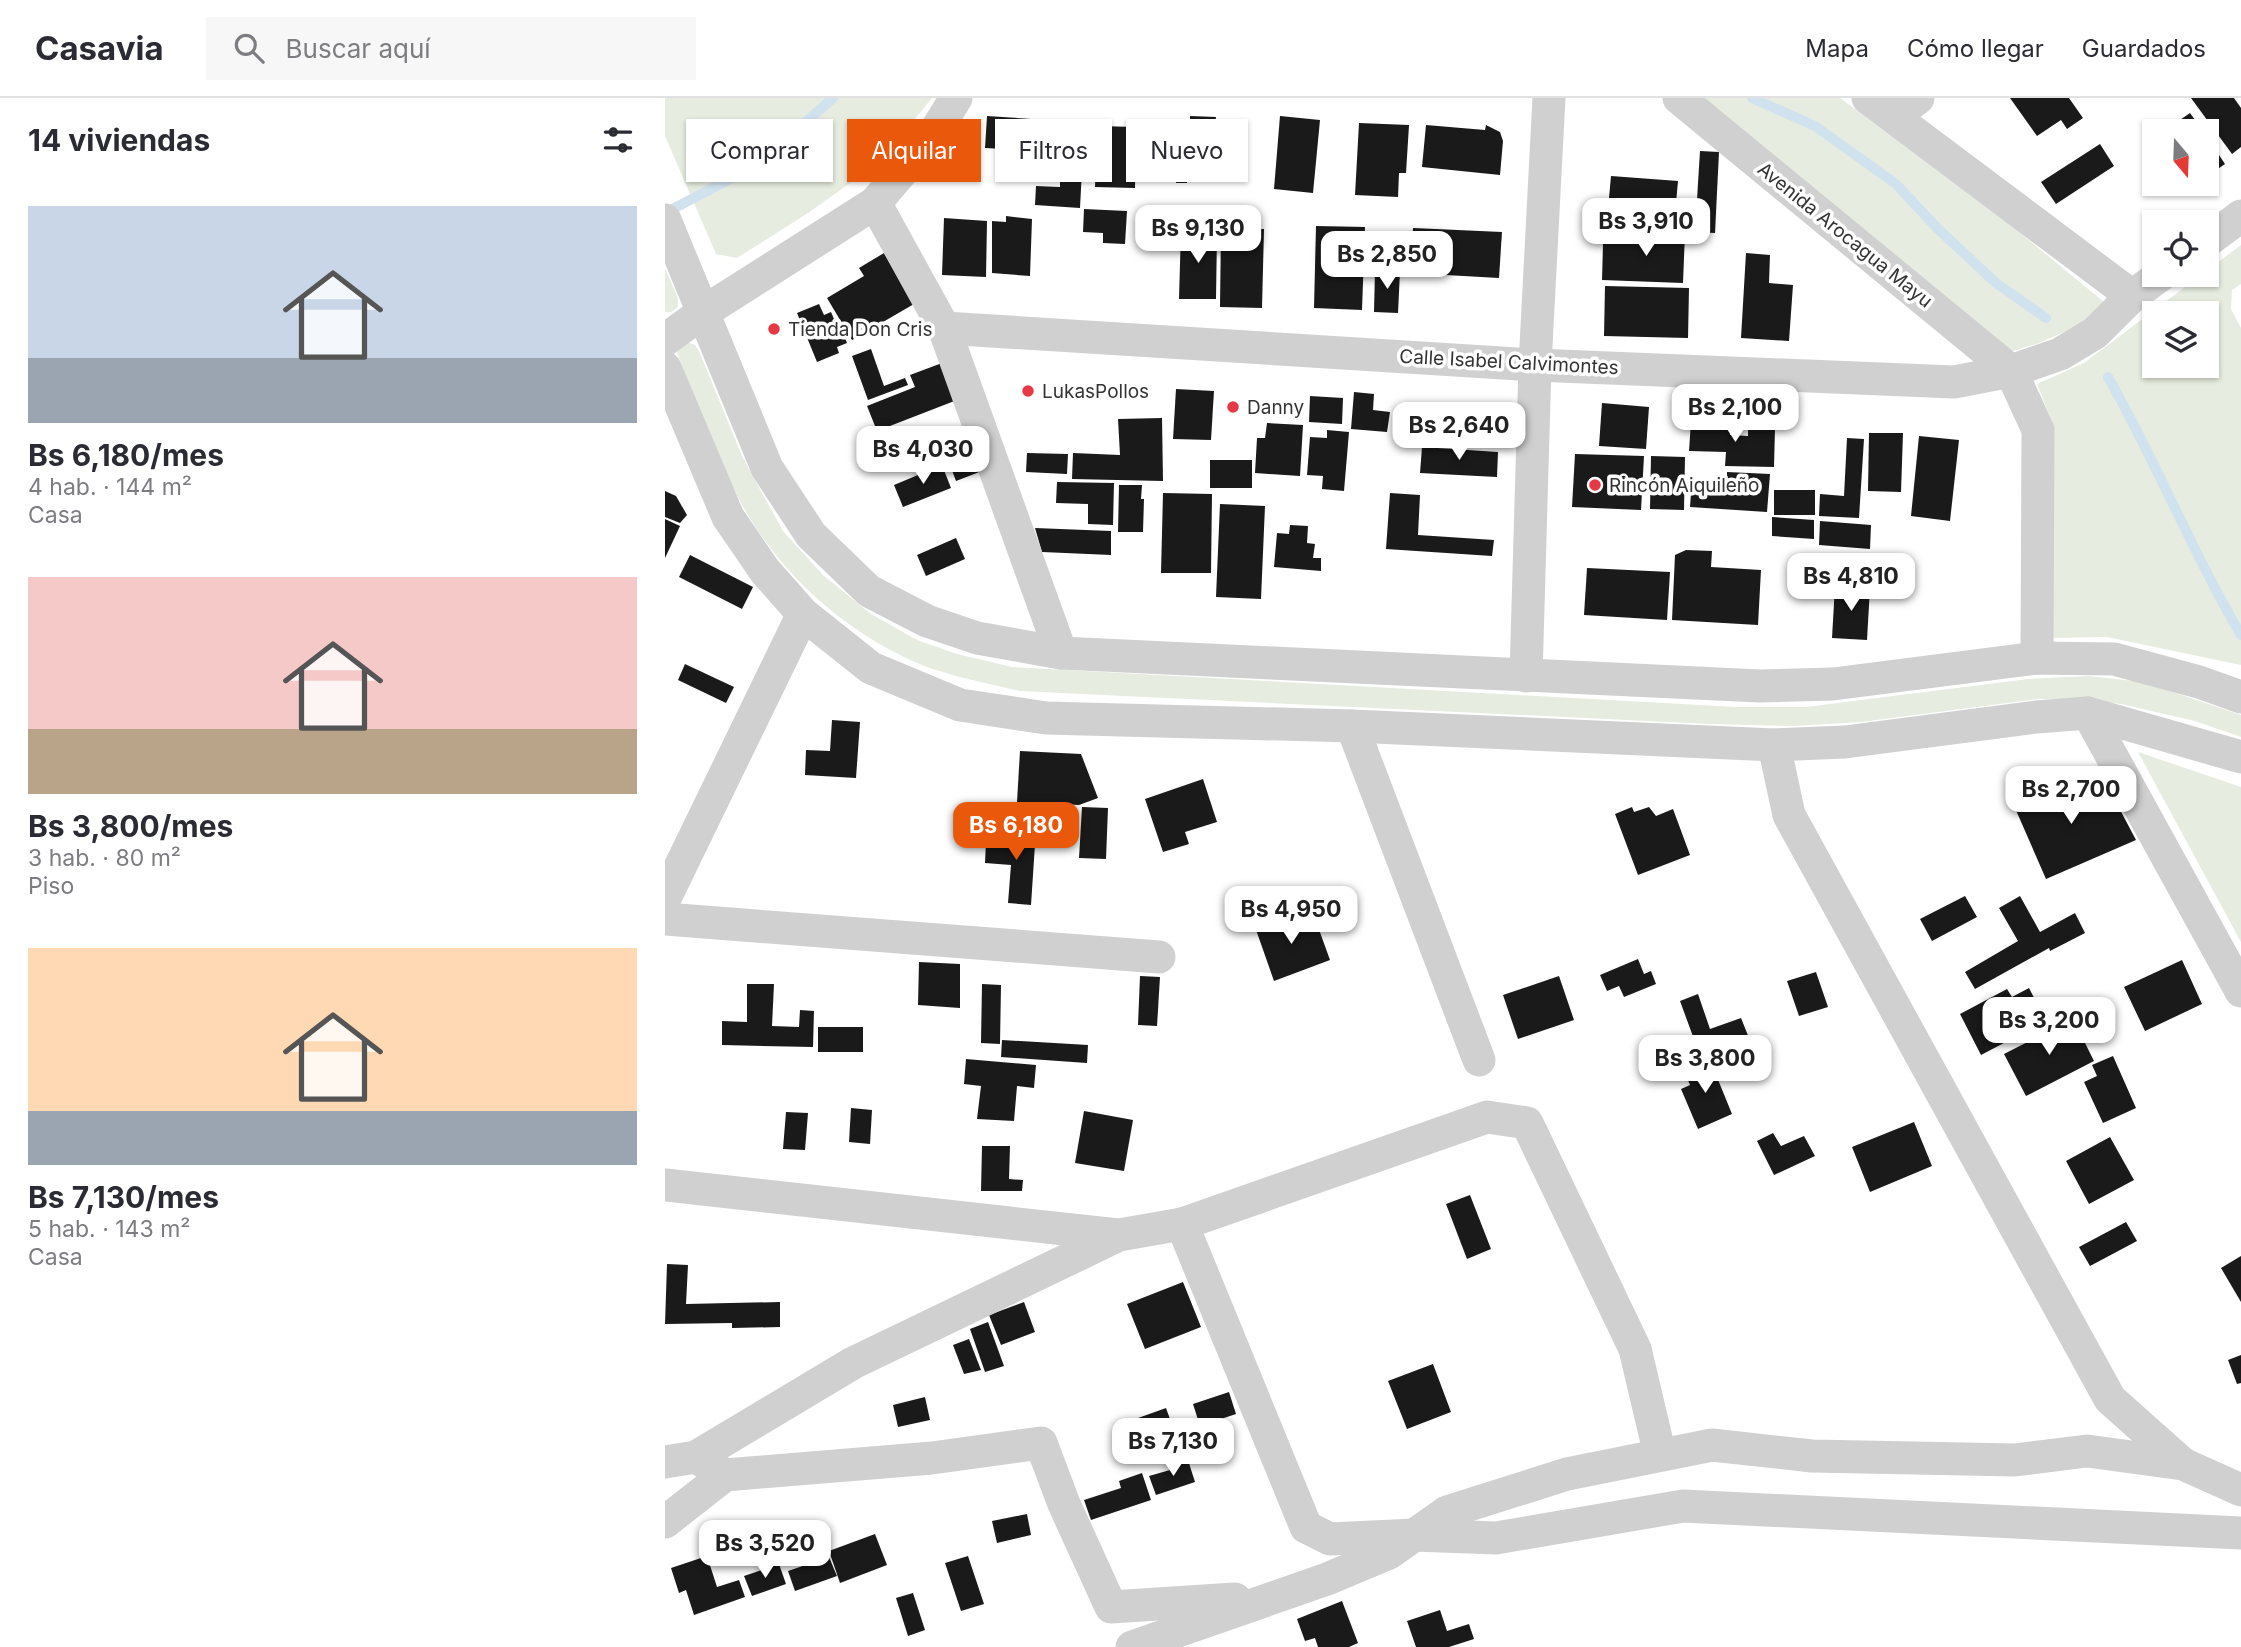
<!DOCTYPE html>
<html lang="es">
<head>
<meta charset="utf-8">
<style>
	:root { --surface:#fff; --page:#f7f7f7; --text:#2b2b33; --muted:#7c7c81; --line:#e1e1e2; --accent:#ea580c }
	body { margin:0; font-family:Inter,sans-serif; background:var(--page); color:var(--text); height:100vh; display:flex; flex-direction:column; font-size:26px; white-space:nowrap }
	* { box-sizing:border-box; margin:0 }
	p { font-size:23px; color:var(--muted) }
	.icon { flex:none; width:38px; height:38px; fill:none; stroke:currentColor; stroke-width:2; stroke-linecap:round; stroke-linejoin:round }
	.map { position:relative; flex:1; overflow:hidden }
	.drawer { display:flex; flex-direction:column; background:var(--surface); width:665px }
	.drawer>* { flex:none }
	.guide { position:absolute; left:21px; top:21px; width:665px; height:63px; display:flex; gap:14px }
	.needle { width:46px; rotate:161deg }
	.controls { position:absolute; left:1477px; top:21px; display:grid; gap:14px }
	.controls a { display:grid; place-items:center; width:77px; height:77px; border-radius:0px; background:var(--surface); box-shadow:0 2px 5px #0004; font-size:35px }
	.price { position:absolute; translate:-50% -60px; padding:0 16px; border-radius:14px; background:#fff; color:#222; font-size:23px; line-height:46px; filter:drop-shadow(0 2px 4px #0008) }
	.price::after { content:''; position:absolute; left:50%; top:42px; width:21px; height:16px; margin-left:-10px; background:inherit; clip-path:polygon(0 0,100% 0,50% 100%) }
	.price.selected { background:var(--accent); color:#fff }
	ul { padding:0; list-style:none }
	li { display:grid; align-content:center; gap:14px; height:371px; padding:0 28px }
	li span { display:grid; place-items:center; height:217px; border-radius:0px; color:#555 }
	li>.icon { margin-inline-start:auto }
	span .icon { width:126px; height:126px; fill:#fffc; stroke-width:1 }
	li b { font-size:30px }
	h2 { display:flex; justify-content:space-between; align-items:center; height:84px; padding:0 28px; font-size:30px }
	.tag { padding:0 24px; border-radius:0px; background:var(--surface); box-shadow:0 2px 5px #0004; font-size:24px; line-height:63px }
	.tag.selected { background:var(--accent); color:#fff }
	header { display:flex; align-items:center; gap:42px; box-sizing:border-box; height:98px; padding:0 35px; background:var(--surface); border-bottom:2px solid var(--line) }
	header strong { font-size:33px }
	nav { display:flex; gap:38px; margin-inline-start:auto; font-size:24px }
	.search { width:490px; height:63px; background:var(--page); display:flex; align-items:center; gap:18px; box-sizing:border-box; padding:0 24px; border-radius:0px; color:var(--muted); font-size:26px }
	main { display:flex; flex:1; min-height:0 }
	.map>svg:first-child { display:block }
	.green { fill:#e6ecdf; fill-rule:evenodd }
	.lines { fill:none; stroke-linecap:round; stroke-linejoin:round }
	.stream { stroke:#cfe2ee; stroke-width:10 }
	.building { fill:#1a1a1a }
	.minor { stroke:#d0d0d0; stroke-width:33 }
	.poi-dot { fill:#e63946; stroke:#fff; stroke-width:2.5 }
	.labels { text-anchor:middle; dominant-baseline:central; stroke-width:7; stroke-linejoin:round; paint-order:stroke }
	.street-label { font-size:19px; fill:#333; stroke:#fff }
	.poi-label { font-size:19px; fill:#333; stroke:#fff; text-anchor:start }
</style>
</head>
<body>
<header>
<strong>Casavia</strong>
<div class="search"><svg class="icon" aria-label="search" viewBox="0 0 24 24"><circle cx="10" cy="10" r="6"/><path d="M15 15l6 6"/></svg>Buscar aquí</div>
<nav><a>Mapa</a><a>Cómo llegar</a><a>Guardados</a></nav>
</header>
<main>
<section class="drawer">
<h2>14 viviendas<svg class="icon" aria-label="filters" viewBox="0 0 24 24"><path d="M4 7h16M4 17h16"/><circle cx="9" cy="7" r="2"/><circle cx="15" cy="17" r="2"/></svg></h2>
<ul>
<li><span style="background:linear-gradient(#c9d6e8 70%,#9aa5b1 0)"><svg class="icon" aria-label="home" viewBox="0 0 24 24"><path d="M3 11l9-7 9 7M6 9v11h12V9"/></svg></span><div><b>Bs 6,180/mes</b><p>4 hab. · 144 m²</p><p>Casa</p></div></li>
<li><span style="background:linear-gradient(#f6c9c9 70%,#b9a48a 0)"><svg class="icon" aria-label="home" viewBox="0 0 24 24"><path d="M3 11l9-7 9 7M6 9v11h12V9"/></svg></span><div><b>Bs 3,800/mes</b><p>3 hab. · 80 m²</p><p>Piso</p></div></li>
<li><span style="background:linear-gradient(#ffd9b3 75%,#9aa5b1 0)"><svg class="icon" aria-label="home" viewBox="0 0 24 24"><path d="M3 11l9-7 9 7M6 9v11h12V9"/></svg></span><div><b>Bs 7,130/mes</b><p>5 hab. · 143 m²</p><p>Casa</p></div></li>
</ul>
</section>
<div class="map">
<svg width="1576" height="1549" viewBox="0 0 1576 1549">
	<rect width="100%" height="100%" fill="#fff"/>
	<!-- green -->
	<g class="green">
		<polygon points="0,0 267,0 215,64 143,115 72,160 51,156 0,38"/>
		<polygon points="1038,0 1175,0 1348,129 1439,204 1422,224 1374,245 1345,254"/>
		<path d="M1576 147V186L1567 192 1566 211 1576 230V567L1442 539 1385 540 1387 324 1372 286 1419 265 1536 177H1542V173ZM1489 215H1542V268H1489Z"/>
		<polygon points="0,170 13,201 13,209 6,214 0,214"/>
		<path d="M22 244 30 247 34 253 77 358 92 386 118 433 159 478 206 516 252 542 292 556 347 569 1071 609H1141L1363 581 1423 578 1478 584 1576 617V639L1530 623 1456 606 1416 601H1373L1196 624 1128 628 1046 626 355 593C322 585 288 579 257 567 179 535 110 472 72 397 60 375 52 351 42 328 32 303 20 279 12 254Z"/>
		<polygon points="1473,654 1576,689 1576,844"/>
	</g>
	<g class="lines">
		<!-- stream -->
		<g class="stream">
			<polyline points="1087,0 1150,28 1231,86 1272,130 1331,185 1381,220"/>
			<polyline points="0,115 92,67 168,0"/>
			<path d="M1443 279C1491 363 1527 454 1576 537"/>
		</g>
	</g>
	<!-- building -->
	<g class="building">
		<polygon points="1345,0 1404,0 1418,20 1402,31 1396,22 1372,38"/>
		<polygon points="1526,0 1569,0 1576,10 1576,49 1567,56"/>
		<polygon points="1525,15 1538,33 1499,33"/>
		<polygon points="322,18 397,23 398,32 419,33 415,110 370,107 371,88 395,89 395,82 372,80 374,53 320,50"/>
		<polygon points="525,18 551,19 550,27 561,28 559,70 552,70 550,81 522,79 522,85 511,85 514,24 525,25"/>
		<polygon points="615,18 655,22 648,95 609,91"/>
		<polygon points="694,25 744,27 741,75 734,75 733,99 690,97"/>
		<polygon points="761,27 820,32 821,27 835,34 838,43 835,77 757,69"/>
		<polygon points="432,28 471,29 470,90 430,89"/>
		<polygon points="1542,39 1560,66 1544,77 1542,74"/>
		<polygon points="1435,46 1449,68 1391,106 1376,84"/>
		<polygon points="1035,53 1054,54 1050,135 1030,134"/>
		<polygon points="946,78 1013,83 1009,127 942,122"/>
		<polygon points="419,111 462,113 460,146 438,145 438,135 418,134"/>
		<polygon points="341,118 367,121 365,178 327,175 327,123 341,124"/>
		<polygon points="279,120 322,123 321,179 277,177"/>
		<polygon points="651,128 700,129 697,212 649,210"/>
		<polygon points="748,130 837,134 834,180 745,175"/>
		<polygon points="516,131 546,132 546,136 552,136 551,201 514,201"/>
		<polygon points="556,131 599,131 597,210 555,209"/>
		<polygon points="960,133 1020,135 1018,185 937,182 938,146 959,146"/>
		<polygon points="219,155 249,206 187,242 162,200 199,178 194,170"/>
		<polygon points="1081,155 1105,157 1104,185 1128,187 1124,243 1076,240"/>
		<polygon points="710,172 735,173 733,215 709,214"/>
		<polygon points="940,188 1024,190 1023,240 939,238"/>
		<polygon points="154,206 159,217 166,214 174,233 177,232 182,245 172,249 174,255 152,264 132,215"/>
		<polygon points="206,251 219,288 240,280 243,287 203,302 187,258"/>
		<polygon points="277,265 292,302 212,333 202,308 250,289 245,277"/>
		<polygon points="511,291 549,293 546,342 508,341"/>
		<polygon points="689,294 709,296 708,312 725,314 722,334 686,331"/>
		<polygon points="645,298 678,300 677,326 644,324"/>
		<polygon points="937,305 984,309 981,351 934,348"/>
		<polygon points="497,320 498,383 407,381 408,355 455,357 453,321"/>
		<polygon points="1026,323 1065,324 1065,337 1083,338 1083,329 1110,330 1109,369 1060,368 1061,354 1024,353"/>
		<polygon points="602,325 638,327 635,378 590,375 592,340 600,340"/>
		<polygon points="662,332 684,334 679,393 657,391 658,378 642,377 645,339 662,340"/>
		<polygon points="302,334 317,373 291,383 282,359 267,365 261,349"/>
		<polygon points="1204,335 1238,335 1236,394 1203,393"/>
		<polygon points="1254,338 1294,342 1285,423 1246,418"/>
		<polygon points="1182,340 1199,341 1194,420 1154,418 1155,396 1179,398"/>
		<polygon points="757,349 833,354 832,379 755,375"/>
		<polygon points="362,355 403,356 402,376 361,374"/>
		<polygon points="910,356 979,358 976,412 907,409"/>
		<polygon points="986,358 1020,359 1019,412 985,411"/>
		<rect x="545" y="362" width="42" height="28"/>
		<polygon points="277,367 286,390 238,409 229,387"/>
		<polygon points="1062,374 1105,376 1102,414 1025,409 1027,381 1062,383"/>
		<polygon points="392,384 449,385 448,427 423,426 423,406 391,405"/>
		<polygon points="454,387 477,387 476,401 479,401 478,434 453,434"/>
		<rect x="1109" y="392" width="41" height="25"/>
		<polygon points="0,393 11,398 22,417 15,425 0,419"/>
		<polygon points="498,395 547,396 546,475 496,475"/>
		<polygon points="725,395 755,397 753,437 829,442 827,458 721,451"/>
		<polygon points="555,406 600,408 596,501 551,499"/>
		<polygon points="1107,419 1149,422 1149,441 1107,438"/>
		<polygon points="0,421 15,428 0,460"/>
		<polygon points="1155,423 1206,427 1205,451 1154,447"/>
		<polygon points="625,427 643,428 642,445 650,446 648,460 656,460 656,473 609,469 612,435 624,436"/>
		<polygon points="370,430 446,433 446,457 377,454"/>
		<polygon points="291,440 300,461 261,478 252,457"/>
		<polygon points="1021,452 1047,453 1046,469 1096,472 1093,527 1007,522 1010,457"/>
		<polygon points="25,457 88,489 77,511 14,479"/>
		<polygon points="922,470 1005,474 1002,522 919,517"/>
		<polygon points="1170,488 1205,490 1202,542 1167,540"/>
		<polygon points="20,566 69,589 61,605 13,582"/>
		<polygon points="167,622 195,624 191,680 140,677 141,652 165,653"/>
		<polygon points="355,653 416,656 433,700 414,707 352,704"/>
		<polygon points="538,681 552,724 520,734 524,746 498,754 480,701"/>
		<polygon points="1443,689 1471,742 1381,781 1343,694"/>
		<polygon points="417,709 443,710 441,761 414,760"/>
		<polygon points="967,709 969,714 984,709 991,718 1008,711 1025,757 973,777 950,716"/>
		<polygon points="341,729 371,731 366,807 343,805 346,767 320,765 321,743 340,744"/>
		<polygon points="1300,798 1312,819 1267,843 1255,821"/>
		<polygon points="1355,798 1375,834 1410,815 1420,835 1385,853 1384,850 1310,891 1300,874 1353,843 1334,810"/>
		<polygon points="633,813 640,831 652,826 665,862 609,883 590,829"/>
		<polygon points="973,861 979,876 986,873 991,886 959,899 954,888 942,893 935,877"/>
		<polygon points="1517,862 1537,906 1480,933 1459,889"/>
		<polygon points="254,864 295,866 295,910 253,907"/>
		<polygon points="1151,874 1163,909 1134,918 1122,883"/>
		<polygon points="475,878 495,879 492,928 473,927"/>
		<polygon points="894,878 909,922 853,941 838,897"/>
		<polygon points="82,886 109,886 107,928 134,929 135,912 149,913 148,949 57,947 57,923 82,924"/>
		<polygon points="317,886 336,887 335,946 316,945"/>
		<polygon points="1364,890 1381,923 1316,957 1295,916 1342,891 1347,899"/>
		<polygon points="1033,896 1045,931 1076,920 1086,945 1037,963 1015,903"/>
		<polygon points="1408,921 1429,963 1361,998 1339,956"/>
		<rect x="153" y="929" width="45" height="25"/>
		<polygon points="337,942 423,947 422,965 336,959"/>
		<polygon points="1448,958 1471,1010 1438,1025 1419,984 1432,978 1427,967"/>
		<polygon points="301,961 371,967 369,990 352,988 349,1023 312,1021 316,988 299,986"/>
		<polygon points="1045,962 1067,1016 1033,1031 1016,991 1025,987 1019,973"/>
		<polygon points="186,1010 207,1012 205,1046 184,1044"/>
		<polygon points="419,1013 468,1022 459,1073 410,1065"/>
		<polygon points="121,1014 143,1015 140,1052 118,1051"/>
		<polygon points="1249,1024 1267,1068 1205,1094 1187,1049"/>
		<polygon points="1108,1035 1116,1048 1139,1038 1150,1058 1109,1077 1092,1043"/>
		<polygon points="1445,1039 1469,1082 1424,1106 1401,1063"/>
		<polygon points="317,1048 345,1048 344,1081 358,1082 357,1093 316,1093"/>
		<polygon points="805,1097 826,1151 802,1161 781,1106"/>
		<polygon points="1461,1124 1472,1143 1425,1168 1414,1149"/>
		<polygon points="1576,1158 1576,1204 1556,1170"/>
		<polygon points="2,1166 23,1167 21,1206 115,1204 115,1229 67,1230 67,1225 0,1226"/>
		<polygon points="518,1184 536,1229 480,1251 462,1206"/>
		<polygon points="359,1204 370,1234 336,1247 324,1217"/>
		<polygon points="323,1224 339,1268 320,1274 305,1231"/>
		<polygon points="304,1241 316,1272 299,1276 288,1247"/>
		<polygon points="1576,1257 1576,1285 1572,1286 1563,1262"/>
		<polygon points="768,1266 786,1314 742,1331 723,1283"/>
		<polygon points="564,1294 571,1316 535,1328 528,1306"/>
		<polygon points="260,1299 265,1322 233,1329 228,1307"/>
		<polygon points="501,1310 509,1332 469,1346 462,1324"/>
		<polygon points="523,1362 530,1384 491,1397 484,1378 505,1372 504,1368"/>
		<polygon points="477,1375 486,1402 426,1422 419,1402 456,1390 454,1383"/>
		<polygon points="362,1416 366,1437 332,1445 327,1423"/>
		<polygon points="210,1436 222,1467 175,1485 164,1453"/>
		<polygon points="42,1458 52,1489 74,1482 80,1499 29,1517 21,1492 14,1495 6,1470"/>
		<polygon points="303,1458 319,1506 296,1513 280,1465"/>
		<polygon points="164,1459 172,1478 130,1493 123,1473"/>
		<polygon points="114,1466 121,1486 87,1498 79,1478"/>
		<polygon points="248,1495 260,1532 243,1538 231,1500"/>
		<polygon points="677,1503 693,1545 684,1549 653,1549 650,1540 640,1543 632,1521"/>
		<polygon points="775,1512 782,1533 804,1526 809,1541 784,1549 751,1549 742,1523"/>
	</g>
	<g class="lines">
		<!-- minor -->
		<g class="minor">
			<polyline points="1014,0 1346,273 1373,332 1372,560"/>
			<polyline points="1203,0 1467,198"/>
			<polyline points="1229,18 1253,0"/>
			<polyline points="210,105 279,230 396,555"/>
			<polyline points="0,122 102,370 146,437 204,493 262,523 312,540 396,555 1095,588 1168,586 1372,560 1449,561 1534,584 1576,599"/>
			<polyline points="1542,143 1576,118"/>
			<polyline points="279,230 870,267 1289,284 1346,273 1395,256 1430,235 1467,198 1496,177"/>
			<polyline points="0,242 37,215 210,105 268,37 291,0"/>
			<polyline points="0,270 63,419 100,473 138,516 206,570 295,607 381,620 687,628 1109,647 1180,644 1371,619 1423,615 1576,659"/>
			<polyline points="861,578 870,267 884,0"/>
			<polyline points="1423,615 1576,893"/>
			<polyline points="687,628 814,962"/>
			<polyline points="1109,647 1124,717 1445,1301 1518,1366"/>
			<polyline points="0,800 138,516"/>
			<polyline points="0,821 494,859"/>
			<polyline points="0,1087 453,1137"/>
			<polyline points="517,1126 641,1429 665,1441 749,1437 831,1440 1018,1408 1576,1435"/>
			<polyline points="31,1359 60,1377 267,1360 376,1345 399,1406 446,1509 570,1501"/>
			<polyline points="0,1364 31,1359 188,1265 454,1137 517,1126 822,1019 862,1025 970,1251 995,1357"/>
			<polyline points="0,1424 60,1377"/>
			<polyline points="467,1549 662,1481 724,1455 782,1414 902,1376 1047,1347 1147,1358 1350,1362 1422,1353 1518,1366 1576,1392"/>
		</g>
	</g>
	<!-- markers -->
	<g class="poi-dot">
		<circle cx="109" cy="231" r="7"/>
		<circle cx="363" cy="293" r="7"/>
		<circle cx="568" cy="309" r="7"/>
		<circle cx="930" cy="387" r="7"/>
	</g>
	<g class="labels">
		<!-- street labels -->
		<g class="street-label">
			<text transform="translate(1180 137) rotate(39)">Avenida Arocagua Mayu</text>
			<text transform="translate(844 264) rotate(3)">Calle Isabel Calvimontes</text>
		</g>
		<!-- poi labels -->
		<g class="poi-label">
			<text x="123" y="231">Tienda Don Cris</text>
			<text x="377" y="293">LukasPollos</text>
			<text x="582" y="309">Danny</text>
			<text x="944" y="387">Rincón Aiquileño</text>
		</g>
	</g>
</svg>
<div class="controls">
<a><svg class="needle" viewBox="-14 -14 28 28"><path d="M0-13l5 13h-10z" fill="#e53935"/><path d="M0 13l5-13h-10z" fill="#7c7c81"/></svg></a>
<a><svg class="icon" aria-label="locate" viewBox="0 0 24 24"><circle cx="12" cy="12" r="6"/><path d="M12 2v4M12 18v4M2 12h4M18 12h4"/></svg></a>
<a><svg class="icon" aria-label="layers" viewBox="0 0 24 24"><path d="M12 4l9 5-9 5-9-5zM3 14l9 5 9-5"/></svg></a>
</div>
<b class="price" style="left:981px;top:160px">Bs 3,910</b>
<b class="price" style="left:533px;top:167px">Bs 9,130</b>
<b class="price" style="left:722px;top:193px">Bs 2,850</b>
<b class="price" style="left:1070px;top:346px">Bs 2,100</b>
<b class="price" style="left:794px;top:364px">Bs 2,640</b>
<b class="price" style="left:258px;top:388px">Bs 4,030</b>
<b class="price" style="left:1186px;top:515px">Bs 4,810</b>
<b class="price" style="left:1406px;top:728px">Bs 2,700</b>
<b class="price selected" style="left:351px;top:764px">Bs 6,180</b>
<b class="price" style="left:626px;top:848px">Bs 4,950</b>
<b class="price" style="left:1384px;top:959px">Bs 3,200</b>
<b class="price" style="left:1040px;top:997px">Bs 3,800</b>
<b class="price" style="left:508px;top:1380px">Bs 7,130</b>
<b class="price" style="left:100px;top:1482px">Bs 3,520</b>
<div class="guide">
<a class="tag">Comprar</a>
<a class="tag selected">Alquilar</a>
<a class="tag">Filtros</a>
<a class="tag">Nuevo</a>
</div>
</div>
</main>
</body>
</html>
